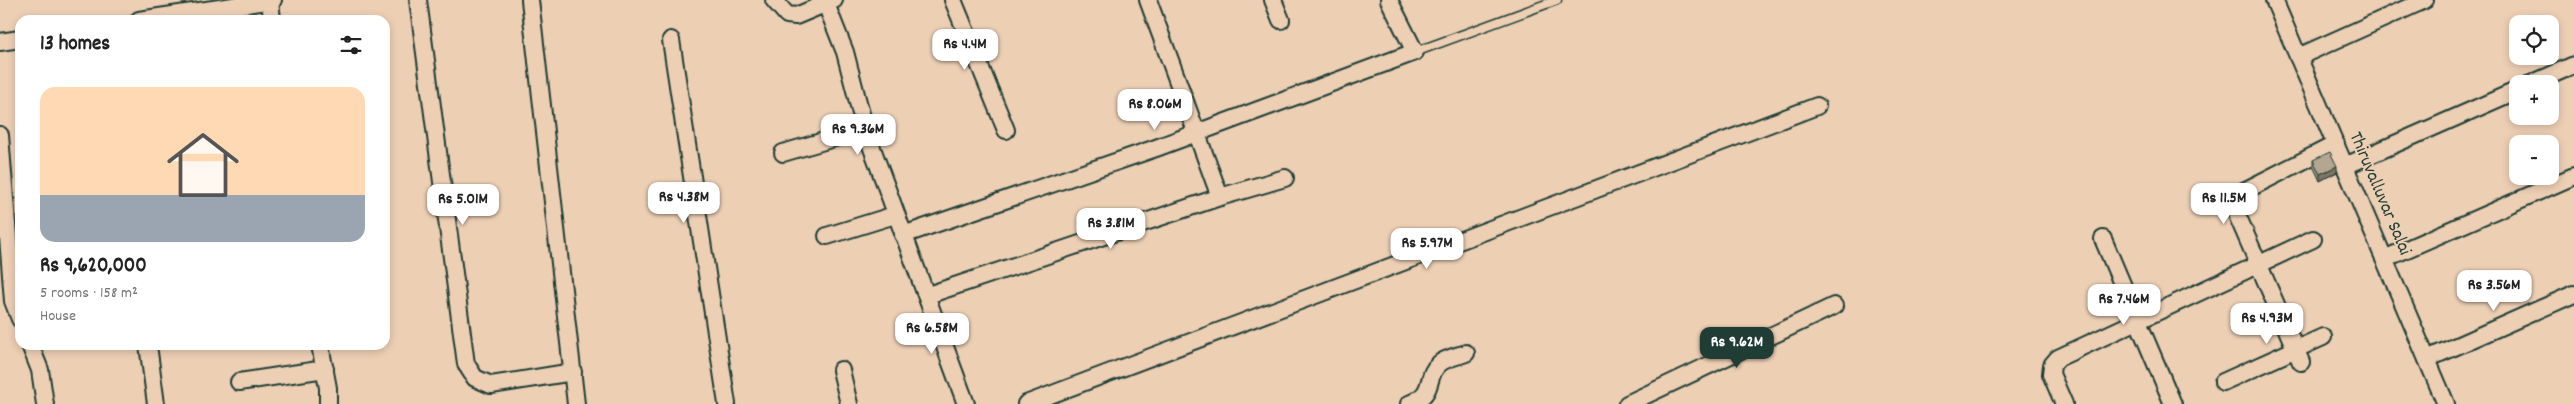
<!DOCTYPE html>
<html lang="en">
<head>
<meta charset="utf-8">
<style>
	:root { --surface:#fff; --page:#f2f2f2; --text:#222; --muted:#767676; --line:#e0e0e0; --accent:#1f3d34 }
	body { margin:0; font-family:Dekko,sans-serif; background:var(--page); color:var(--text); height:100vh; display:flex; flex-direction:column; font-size:19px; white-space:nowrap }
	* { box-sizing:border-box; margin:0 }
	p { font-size:16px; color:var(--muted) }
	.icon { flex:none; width:28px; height:28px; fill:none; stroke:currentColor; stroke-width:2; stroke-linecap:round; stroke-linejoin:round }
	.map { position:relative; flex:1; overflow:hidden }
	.drawer { position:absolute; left:15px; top:15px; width:375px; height:335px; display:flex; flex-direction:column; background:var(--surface); border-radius:15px; box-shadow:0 2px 8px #0003 }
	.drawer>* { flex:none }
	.fabs { position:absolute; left:2509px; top:15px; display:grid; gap:10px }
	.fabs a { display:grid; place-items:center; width:50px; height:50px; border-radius:10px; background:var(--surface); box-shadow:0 2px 8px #0003; font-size:25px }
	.price { position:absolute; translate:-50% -42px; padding:0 11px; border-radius:10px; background:#fff; color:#222; font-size:16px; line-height:32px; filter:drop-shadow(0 1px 2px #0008) }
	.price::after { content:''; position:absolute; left:50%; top:30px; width:15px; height:11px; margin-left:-8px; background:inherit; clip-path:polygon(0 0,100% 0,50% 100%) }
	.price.on { background:var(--accent); color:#fff }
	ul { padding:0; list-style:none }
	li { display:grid; align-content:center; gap:10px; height:265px; padding:0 25px }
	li+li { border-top:1px solid var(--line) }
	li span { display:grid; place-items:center; height:155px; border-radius:15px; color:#555 }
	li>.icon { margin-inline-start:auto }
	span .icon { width:90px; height:90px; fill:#fffc; stroke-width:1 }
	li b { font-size:21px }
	h2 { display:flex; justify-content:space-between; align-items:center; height:60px; padding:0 25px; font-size:21px }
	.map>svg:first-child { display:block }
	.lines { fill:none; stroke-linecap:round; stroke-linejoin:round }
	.service-casing { stroke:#1f3d34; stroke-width:11 }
	.minor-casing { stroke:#1f3d34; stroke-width:20 }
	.service { stroke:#edcfb4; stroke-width:8 }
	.minor { stroke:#edcfb4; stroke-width:16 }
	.wall { fill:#9b8f7c; stroke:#1f3d34 }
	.shaded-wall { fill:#7e7465; stroke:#1f3d34 }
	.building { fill:#b4a690; stroke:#1f3d34 }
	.labels { text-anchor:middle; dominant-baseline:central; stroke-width:4; stroke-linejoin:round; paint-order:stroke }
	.street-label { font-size:19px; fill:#1f3d34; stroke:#edcfb4 }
</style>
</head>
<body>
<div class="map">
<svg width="2574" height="404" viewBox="0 0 2574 404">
	<rect width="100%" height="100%" fill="#edcfb4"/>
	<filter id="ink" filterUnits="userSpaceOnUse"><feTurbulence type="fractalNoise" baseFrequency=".02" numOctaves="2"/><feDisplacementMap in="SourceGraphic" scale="10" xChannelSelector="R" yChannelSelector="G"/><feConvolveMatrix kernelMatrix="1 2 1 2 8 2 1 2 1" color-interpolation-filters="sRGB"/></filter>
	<g filter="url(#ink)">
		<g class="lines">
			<defs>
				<polyline id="service" points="1415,52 1557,0"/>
				<g id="minor">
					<polyline points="270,0 272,20"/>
					<polyline points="418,0 466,364 475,378 491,385 573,372"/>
					<polyline points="530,0 576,404"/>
					<polyline points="774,0 787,15 796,16 834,0"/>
					<polyline points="953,0 1006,130"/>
					<polyline points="1148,0 1220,197"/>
					<polyline points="1273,0 1281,20"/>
					<polyline points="2274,0 2446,404"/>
					<polyline points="826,4 845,52 865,129 966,404"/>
					<polyline points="139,20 273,0"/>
					<polyline points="671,40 727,404"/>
					<polyline points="0,42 20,39"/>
					<polyline points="2298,57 2425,0"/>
					<polyline points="2531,84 2574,65"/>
					<polyline points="0,135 13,301 20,319"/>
					<polyline points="783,153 865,129"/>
					<polyline points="2345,166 2518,90"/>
					<polyline points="903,235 1156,148 1415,52 1389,0"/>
					<polyline points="827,236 895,215"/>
					<polyline points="2103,239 2173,404"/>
					<polyline points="2384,259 2574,176"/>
					<polyline points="928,295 1220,197 1285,178"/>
					<polyline points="30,345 40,370 45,404"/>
					<polyline points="148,345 156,404"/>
					<polyline points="320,345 328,388 328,404"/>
					<polyline points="2427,359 2574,294"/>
					<polyline points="2301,362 2238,217 2237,204 2244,191 2336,144"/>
					<polyline points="841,370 849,404"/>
					<polyline points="239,382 325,369"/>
					<polyline points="2223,382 2323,337"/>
					<polyline points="1026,404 1817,106"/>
					<path d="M1409 404C1437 393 1424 377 1439 364 1445 358 1458 356 1466 353"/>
					<polyline points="1627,404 1834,306"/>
					<polyline points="2064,404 2051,374 2052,365 2058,358 2313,239"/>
				</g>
			</defs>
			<!-- service casing -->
			<use href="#service" class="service-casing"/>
			<!-- minor casing -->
			<use href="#minor" class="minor-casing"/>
			<!-- service -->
			<use href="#service" class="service"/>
			<!-- minor -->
			<use href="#minor" class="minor"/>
		</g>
		<!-- wall -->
		<polygon class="wall" points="2313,160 2337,172 2320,181 2313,166"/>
		<!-- shaded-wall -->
		<polygon class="shaded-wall" points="2337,166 2337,172 2320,181 2320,174"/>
		<!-- building -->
		<polygon class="building" points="2330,152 2337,166 2320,174 2313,160"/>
	</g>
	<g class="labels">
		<!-- street labels -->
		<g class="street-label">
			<text transform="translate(2379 194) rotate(67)">Thiruvalluvar Salai</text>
		</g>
	</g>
</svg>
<div class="fabs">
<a><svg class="icon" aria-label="locate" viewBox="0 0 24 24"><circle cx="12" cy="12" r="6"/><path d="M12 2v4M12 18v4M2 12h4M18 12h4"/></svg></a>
<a>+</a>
<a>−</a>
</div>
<b class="price" style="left:965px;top:71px">Rs 4.4M</b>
<b class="price" style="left:1155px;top:131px">Rs 8.06M</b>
<b class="price" style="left:858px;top:156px">Rs 9.36M</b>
<b class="price" style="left:684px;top:224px">Rs 4.38M</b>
<b class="price" style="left:2224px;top:225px">Rs 11.5M</b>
<b class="price" style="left:463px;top:226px">Rs 5.01M</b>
<b class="price" style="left:1111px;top:250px">Rs 3.81M</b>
<b class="price" style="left:1427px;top:270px">Rs 5.97M</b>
<b class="price" style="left:2494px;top:312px">Rs 3.56M</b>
<b class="price" style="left:2124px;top:326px">Rs 7.46M</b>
<b class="price" style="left:2267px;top:345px">Rs 4.93M</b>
<b class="price" style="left:932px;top:355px">Rs 6.58M</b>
<b class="price on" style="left:1737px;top:369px">Rs 9.62M</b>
<section class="drawer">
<h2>13 homes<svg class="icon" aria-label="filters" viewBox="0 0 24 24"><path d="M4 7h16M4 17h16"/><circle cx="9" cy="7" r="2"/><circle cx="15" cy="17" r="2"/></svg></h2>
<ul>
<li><span style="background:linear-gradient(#ffd9b3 70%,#9aa5b1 0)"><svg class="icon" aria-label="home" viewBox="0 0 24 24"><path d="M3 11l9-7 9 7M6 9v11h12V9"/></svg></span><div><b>Rs 9,620,000</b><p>5 rooms · 158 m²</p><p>House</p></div></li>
</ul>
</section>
</div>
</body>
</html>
